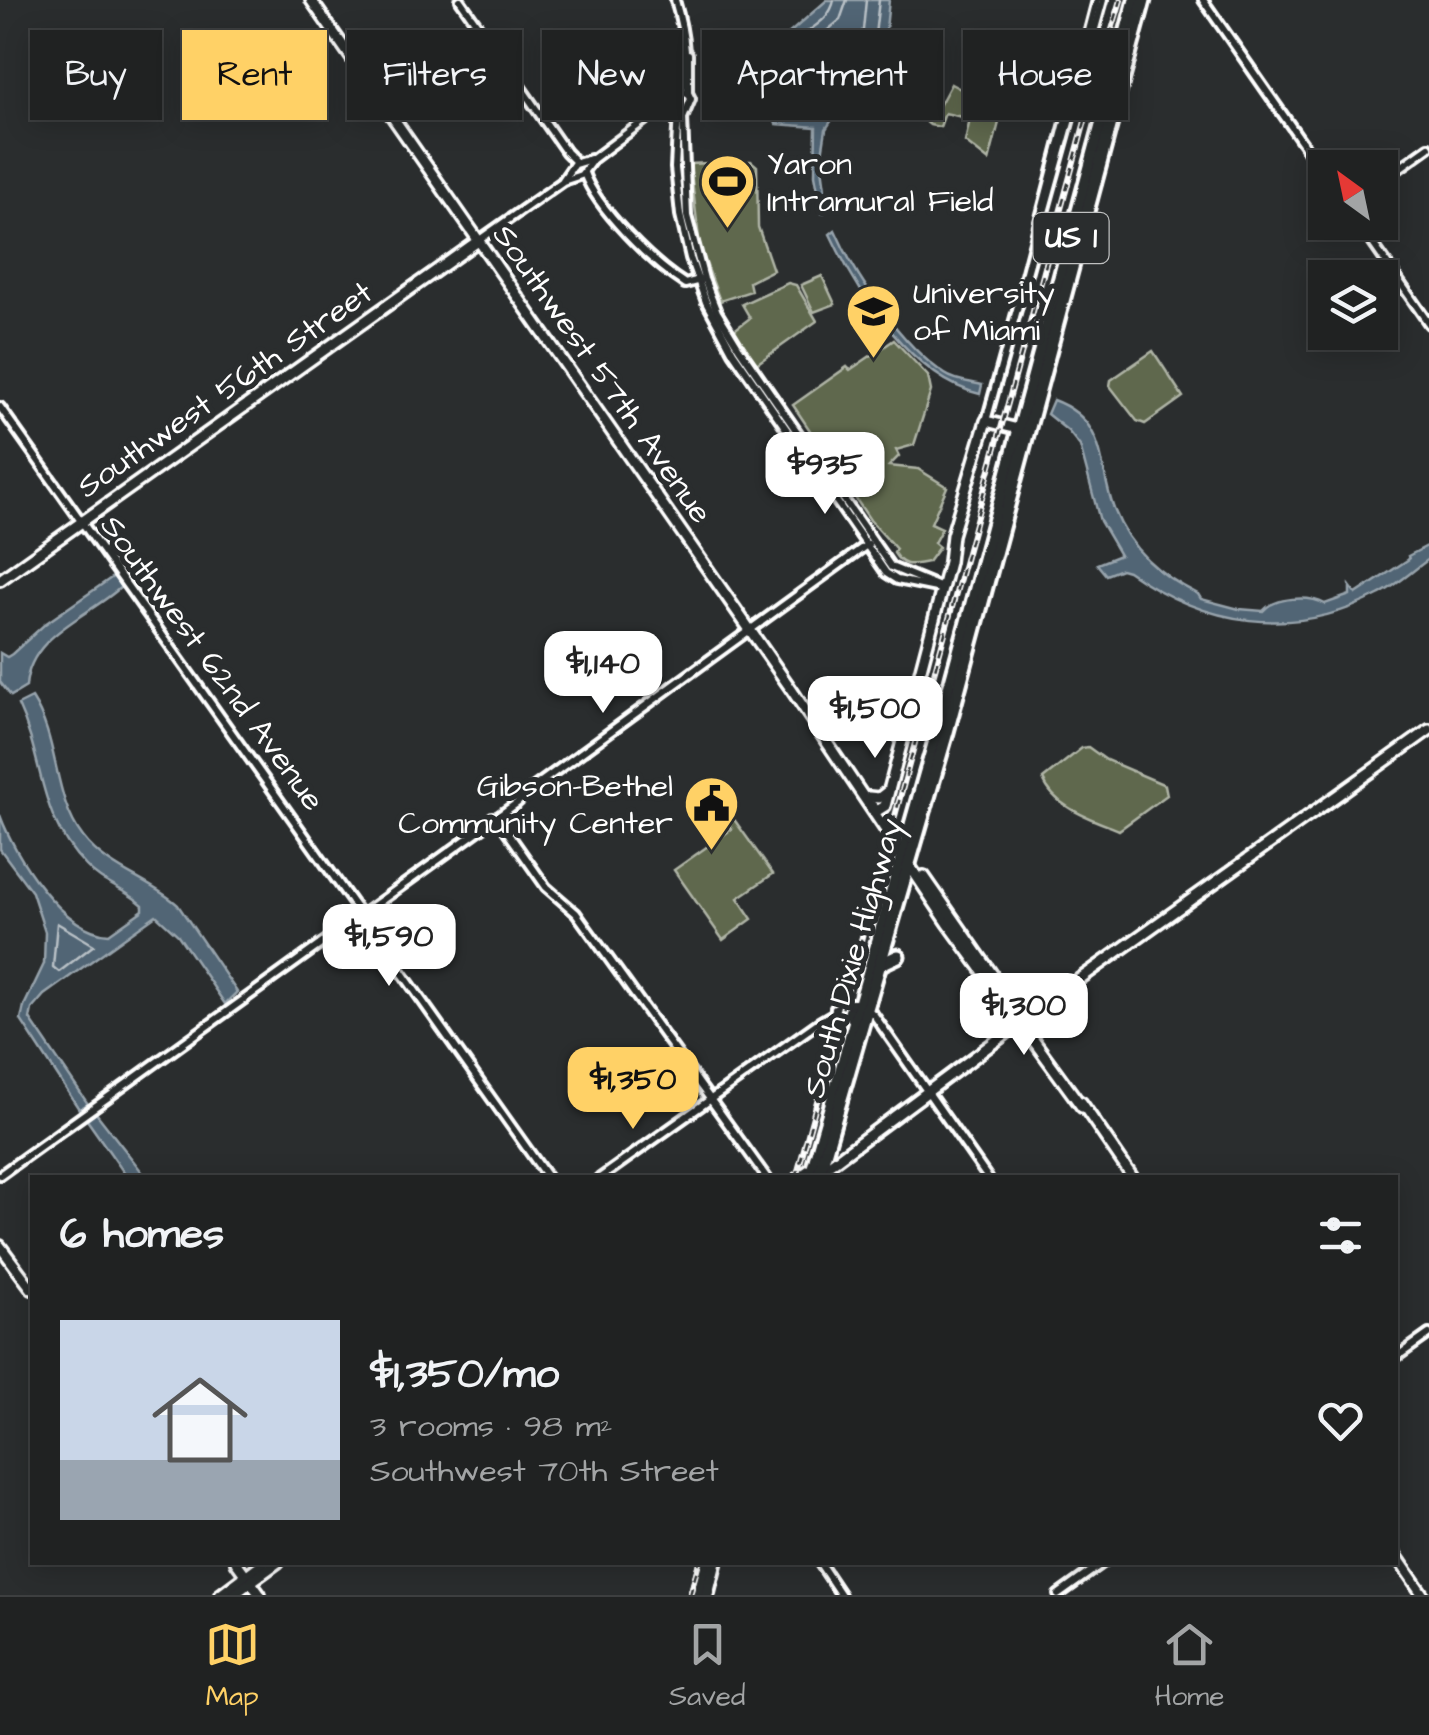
<!DOCTYPE html>
<html lang="en">
<head>
<meta charset="utf-8">
<style>
	:root { --surface:#202222; --page:#2d2f2f; --text:#f1f3f6; --muted:#a2a4a5; --line:#3d3f40; --accent:#ffd166 }
	body { margin:0; font-family:"Architects Daughter",sans-serif; background:var(--page); color:var(--text); height:100vh; display:flex; flex-direction:column; font-size:38px; white-space:nowrap }
	* { box-sizing:border-box; margin:0 }
	p { font-size:32px; color:var(--muted) }
	.icon { flex:none; width:55px; height:55px; fill:none; stroke:currentColor; stroke-width:2; stroke-linecap:round; stroke-linejoin:round }
	.map { position:relative; flex:1; overflow:hidden }
	.sheet { position:absolute; left:30px; top:1175px; width:1368px; height:390px; display:flex; flex-direction:column; background:var(--surface); border-radius:0px; box-shadow:0 5px 25px #0003,0 0 0 2px var(--line) }
	.sheet>* { flex:none }
	.hud { position:absolute; left:30px; top:30px; width:1370px; height:90px; display:flex; gap:20px }
	.needle { width:65px; rotate:327deg }
	.controls { position:absolute; left:1308px; top:150px; display:grid; gap:20px }
	.controls a { display:grid; place-items:center; width:90px; height:90px; border-radius:0px; background:var(--surface); box-shadow:0 5px 25px #0003,0 0 0 2px var(--line); font-size:50px }
	.price { position:absolute; translate:-50% -85px; padding:0 22px; border-radius:20px; background:#fff; color:#222; font-size:32px; line-height:65px; filter:drop-shadow(0 2px 5px #0008) }
	.price::after { content:''; position:absolute; left:50%; top:60px; width:30px; height:22px; margin-left:-15px; background:inherit; clip-path:polygon(0 0,100% 0,50% 100%) }
	.price.active { background:var(--accent); color:#111 }
	ul { padding:0; list-style:none }
	li { display:flex; align-items:center; gap:30px; height:250px; padding:0 30px }
	li+li { border-top:2px solid var(--line) }
	li span { display:grid; place-items:center; flex:none; width:280px; height:200px; border-radius:0px; color:#555 }
	li>.icon { margin-inline-start:auto }
	span .icon { width:120px; height:120px; fill:#fffc; stroke-width:1 }
	li b { font-size:42px }
	h2 { display:flex; justify-content:space-between; align-items:center; height:120px; padding:0 30px; font-size:42px }
	.tag { padding:0 35px; border-radius:0px; background:var(--surface); box-shadow:0 5px 25px #0003,0 0 0 2px var(--line); font-size:35px; line-height:90px }
	.tag.active { background:var(--accent); color:#111 }
	.dock { display:flex; justify-content:space-around; align-items:center; height:140px; border-top:2px solid var(--line); background:var(--surface); font-size:28px; color:var(--muted) }
	.dock a { display:grid; justify-items:center; gap:5px }
	.dock .active { color:var(--accent) }
	.map>svg:first-child { display:block }
	.green { fill:#5f684e; stroke:#afb4a6; stroke-width:2.5 }
	.water { fill:#516574; stroke:#97a3ac; stroke-width:2.5 }
	.lines { fill:none; stroke-linecap:round; stroke-linejoin:round }
	.shore { stroke:#b9c1c7; stroke-width:2.5 }
	.minor-casing { stroke:#fff; stroke-width:14 }
	.major-casing { stroke:#fff; stroke-width:16 }
	.highway-casing { stroke:#fff; stroke-width:19 }
	.minor { stroke:#2a2d2e; stroke-width:6 }
	.major { stroke:#2a2d2e; stroke-width:9 }
	.highway { stroke:#2a2d2e; stroke-width:11 }
	.rail-casing { stroke:#fff; stroke-width:6 }
	.rail { stroke:#2a2d2e; stroke-width:2.5; stroke-dasharray:8; stroke-linecap:butt }
	.labels { text-anchor:middle; dominant-baseline:central; stroke-width:10; stroke-linejoin:round; paint-order:stroke }
	.shield { fill:#2a2d2e; stroke:#bfc0c0; stroke-width:2.5 }
	.shield-label { font-size:30px; font-weight:bold; fill:#fff }
	.poi-label { font-size:32px; fill:#fff; stroke:#2a2d2e; text-anchor:start }
	.street-label { font-size:32px; fill:#fff; stroke:#2a2d2e }
</style>
</head>
<body>
<div class="map">
<svg width="1429" height="1595" viewBox="0 0 1429 1595">
	<rect width="100%" height="100%" fill="#2a2d2e"/>
	<filter id="ink" filterUnits="userSpaceOnUse"><feTurbulence type="fractalNoise" baseFrequency=".01" numOctaves="2"/><feDisplacementMap in="SourceGraphic" scale="20" xChannelSelector="R" yChannelSelector="G"/><feConvolveMatrix kernelMatrix="1 2 1 2 8 2 1 2 1" color-interpolation-filters="sRGB"/></filter>
	<g filter="url(#ink)">
		<!-- green -->
		<g class="green">
			<polygon points="951,84 1002,111 989,161 965,142 970,119 945,113 940,127 930,125 915,113 932,119"/>
			<polygon points="751,161 757,166 758,227 773,270 749,282 751,291 720,301 700,247 690,164"/>
			<polygon points="822,276 835,304 814,312 801,285"/>
			<polygon points="788,283 796,285 817,321 755,365 733,331 750,318 742,304"/>
			<path d="M894 340 928 376 931 391 914 445 896 450 899 456 889 466 918 469 947 487 931 523 942 528 934 543 939 547 928 562C911 565 903 568 894 553L896 549 870 520 793 405 847 367 850 370Z"/>
			<polygon points="1153,351 1183,397 1145,424 1137,421 1110,386 1111,380"/>
			<path d="M1088 747 1106 760 1165 785 1167 795 1119 830C1092 819 1054 808 1043 779L1082 748Z"/>
			<polygon points="723,804 773,874 738,898 752,919 723,940 674,870 732,829 718,808"/>
		</g>
		<!-- water -->
		<g class="water">
			<path d="M827 0H889L885 39 826 129 821 160 828 211 822 213 815 175 816 127 776 124C768 104 787 97 787 77 788 65 781 54 778 43Z"/>
			<path d="M835 230C855 276 902 346 945 374 955 381 970 382 982 385L980 394C913 379 857 292 830 234Z"/>
			<path d="M1053 400C1109 421 1097 465 1114 509 1130 550 1159 575 1198 594L1201 599 1239 609 1263 611C1275 597 1309 595 1325 604L1350 595V586L1356 594 1409 559 1408 556 1429 545V559C1412 571 1396 586 1378 595 1293 640 1204 625 1128 571L1121 569 1106 575 1097 564 1120 555 1100 521 1080 446 1068 431 1047 414Z"/>
			<path d="M114 576 121 587C88 617 29 635 26 687L11 696 0 682V653L7 657 12 654 45 624Z"/>
			<path d="M32 698C60 741 52 796 83 837 108 870 148 879 178 905L237 992 225 1004 178 935 156 915 44 995 32 1009 30 1019 88 1104 79 1109 21 1020 24 1006 44 964 45 932 32 892 0 849V815C14 854 62 932 109 934L143 910V905C126 889 102 884 86 866 36 814 46 765 18 705Z"/>
			<polygon points="96,1113 146,1177 127,1177 87,1120"/>
		</g>
		<g class="lines">
			<!-- shore -->
			<g class="shore">
				<path d="M834 0C830 23 805 30 790 45 795 70 801 86 785 109L788 114 823 115 875 35 879 0"/>
				<polyline points="847,0 840,20 805,49 810,75 806,97 809,102 817,101 863,30 866,0"/>
				<polygon points="57,923 94,945 59,972 53,967"/>
			</g>
			<defs>
				<g id="minor">
					<polyline points="460,0 566,152 577,163"/>
					<path d="M675 0C683 27 690 63 681 90"/>
					<polyline points="1203,0 1325,175"/>
					<polyline points="679,91 688,93 691,99 683,118 687,216 704,279 717,312 739,348 891,567 942,588"/>
					<polyline points="688,93 688,54"/>
					<polyline points="673,98 678,110 675,168 680,215 690,258 706,302 733,352 886,573 897,580 941,589"/>
					<polyline points="663,113 671,113 676,117"/>
					<path d="M584 173C597 209 652 263 685 284L700 280"/>
					<polyline points="563,180 574,164 591,159"/>
					<polyline points="1380,182 1429,147"/>
					<polyline points="1358,222 1429,324"/>
					<polyline points="478,241 563,181 581,175 593,159 673,99"/>
					<polyline points="1022,287 1097,0"/>
					<polyline points="0,407 548,1178"/>
					<polyline points="986,421 1103,0"/>
					<polyline points="530,790 868,544"/>
					<polyline points="492,817 501,823 546,887 576,913 767,1178"/>
					<polyline points="835,1008 845,1003 860,1003 874,1015 988,1178"/>
					<polyline points="0,1175 517,803 532,789"/>
					<polyline points="600,1178 819,1022 841,1009 861,1008"/>
					<polyline points="1395,1358 1429,1334"/>
					<polyline points="819,1562 841,1595"/>
					<polyline points="1058,1595 1104,1562"/>
				</g>
				<g id="major">
					<polyline points="311,0 789,686 948,923 1082,1107"/>
					<polyline points="0,580 478,241"/>
					<polyline points="869,797 879,798 888,791"/>
					<polyline points="872,806 877,811 885,806 949,562 952,535 986,421 1022,430"/>
					<polyline points="924,876 992,974"/>
					<polyline points="1058,1001 1067,996 1074,999"/>
					<polyline points="1081,1102 1133,1178"/>
					<polyline points="821,1171 1074,983 1429,730"/>
					<polyline points="798,1178 815,1166"/>
					<polyline points="0,1246 32,1289"/>
					<polyline points="1395,1554 1423,1595"/>
					<polyline points="236,1562 260,1595"/>
					<polyline points="220,1595 264,1562"/>
					<polyline points="233,1595 278,1562"/>
				</g>
				<g id="highway">
					<polyline points="879,965 898,956"/>
					<polyline points="837,1011 849,1013 855,1020"/>
					<polyline points="810,1178 934,744 1135,0"/>
					<polyline points="818,1178 947,732 1144,0"/>
					<polyline points="697,1595 706,1562"/>
					<polyline points="707,1595 715,1562"/>
				</g>
			</defs>
			<!-- minor casing -->
			<use href="#minor" class="minor-casing"/>
			<!-- major casing -->
			<use href="#major" class="major-casing"/>
			<!-- highway casing -->
			<use href="#highway" class="highway-casing"/>
			<!-- minor -->
			<use href="#minor" class="minor"/>
			<!-- major -->
			<use href="#major" class="major"/>
			<!-- highway -->
			<use href="#highway" class="highway"/>
			<defs>
				<g id="rail">
					<polyline points="796,1178 1093,92 1121,0"/>
					<polyline points="690,1595 699,1562"/>
				</g>
			</defs>
			<!-- rail casing -->
			<use href="#rail" class="rail-casing"/>
			<!-- rail -->
			<use href="#rail" class="rail"/>
		</g>
	</g>
	<!-- icons -->
	<defs>
		<symbol id="stadium-pin" viewBox="-11 -11 22 30"><path d="M0 17L-7.5 6A9.5 9.5 0 1 1 7.5 6Z" fill="#ffd166" stroke="#2a2d2e"/><path d="M0-5a6.5 5 0 1 0 0 10a6.5 5 0 1 0 0-10ZM-3.5-1.8h7v3.6h-7Z" fill="#111"/></symbol>
		<symbol id="university-pin" viewBox="-11 -11 22 30"><path d="M0 17L-7.5 6A9.5 9.5 0 1 1 7.5 6Z" fill="#ffd166" stroke="#2a2d2e"/><path d="M0-5L7-2L0 1L-7-2ZM-4 1L0 2.5L4 1V4Q0 6-4 4Z" fill="#111"/></symbol>
		<symbol id="civic-pin" viewBox="-11 -11 22 30"><path d="M0 17L-7.5 6A9.5 9.5 0 1 1 7.5 6Z" fill="#ffd166" stroke="#2a2d2e"/><path d="M-.6-6.5H3V-4.5H.6V-3L4-1V1h2V6H-6V1h2V-1L-.6-3ZM-1.2 2.5V6h2.4V2.5Z" fill="#111"/></symbol>
	</defs>
	<g fill-rule="evenodd">
		<use href="#stadium-pin" x="696" y="150" width="63" height="86"/>
		<use href="#university-pin" x="842" y="280" width="63" height="86"/>
		<use href="#civic-pin" x="680" y="772" width="63" height="86"/>
	</g>
	<g class="labels">
		<!-- shield labels -->
		<rect class="shield" x="1033.5" y="213" width="75" height="50" rx="8"/>
		<g class="shield-label">
			<text x="1071" y="238">US 1</text>
		</g>
		<!-- poi labels -->
		<g class="poi-label">
			<text x="767" y="164">Yaron<tspan x="767" dy="37">Intramural Field</tspan></text>
			<text x="913" y="293">University<tspan x="913" dy="37">of Miami</tspan></text>
			<text x="673" y="786" text-anchor="end">Gibson-Bethel<tspan x="673" dy="37">Community Center</tspan></text>
		</g>
		<!-- street labels -->
		<g class="street-label">
			<text transform="translate(602 374) rotate(55)">Southwest 57th Avenue</text>
			<text transform="translate(225 390) rotate(-35)">Southwest 56th Street</text>
			<text transform="translate(212 663) rotate(54)">Southwest 62nd Avenue</text>
			<text transform="translate(853 958) rotate(-74)">South Dixie Highway</text>
		</g>
	</g>
</svg>
<div class="controls">
<a><svg class="needle" viewBox="-14 -14 28 28"><path d="M0-13l5 13h-10z" fill="#e53935"/><path d="M0 13l5-13h-10z" fill="#a2a4a5"/></svg></a>
<a><svg class="icon" aria-label="layers" viewBox="0 0 24 24"><path d="M12 4l9 5-9 5-9-5zM3 14l9 5 9-5"/></svg></a>
</div>
<b class="price" style="left:825px;top:517px">$935</b>
<b class="price" style="left:603px;top:716px">$1,140</b>
<b class="price" style="left:875px;top:761px">$1,500</b>
<b class="price" style="left:389px;top:989px">$1,590</b>
<b class="price" style="left:1024px;top:1058px">$1,300</b>
<b class="price active" style="left:633px;top:1132px">$1,350</b>
<div class="hud">
<a class="tag">Buy</a>
<a class="tag active">Rent</a>
<a class="tag">Filters</a>
<a class="tag">New</a>
<a class="tag">Apartment</a>
<a class="tag">House</a>
</div>
<section class="sheet">
<h2>6 homes<svg class="icon" aria-label="filters" viewBox="0 0 24 24"><path d="M4 7h16M4 17h16"/><circle cx="9" cy="7" r="2"/><circle cx="15" cy="17" r="2"/></svg></h2>
<ul>
<li><span style="background:linear-gradient(#c9d6e8 70%,#9aa5b1 0)"><svg class="icon" aria-label="home" viewBox="0 0 24 24"><path d="M3 11l9-7 9 7M6 9v11h12V9"/></svg></span><div><b>$1,350/mo</b><p>3 rooms · 98 m²</p><p>Southwest 70th Street</p></div><svg class="icon" aria-label="heart" viewBox="0 0 24 24"><path d="M12 20l-8-8c-3-5 5-10 8-4 3-6 11-1 8 4z"/></svg></li>
</ul>
</section>
</div>
<nav class="dock">
<a class="active"><svg class="icon" aria-label="map" viewBox="0 0 24 24"><path d="M3 6l6-2 6 2 6-2v14l-6 2-6-2-6 2zM9 4v14M15 6v14"/></svg>Map</a>
<a><svg class="icon" aria-label="saved" viewBox="0 0 24 24"><path d="M7 4h10v16l-5-4-5 4z"/></svg>Saved</a>
<a><svg class="icon" aria-label="home" viewBox="0 0 24 24"><path d="M3 11l9-7 9 7M6 9v11h12V9"/></svg>Home</a>
</nav>
</body>
</html>
